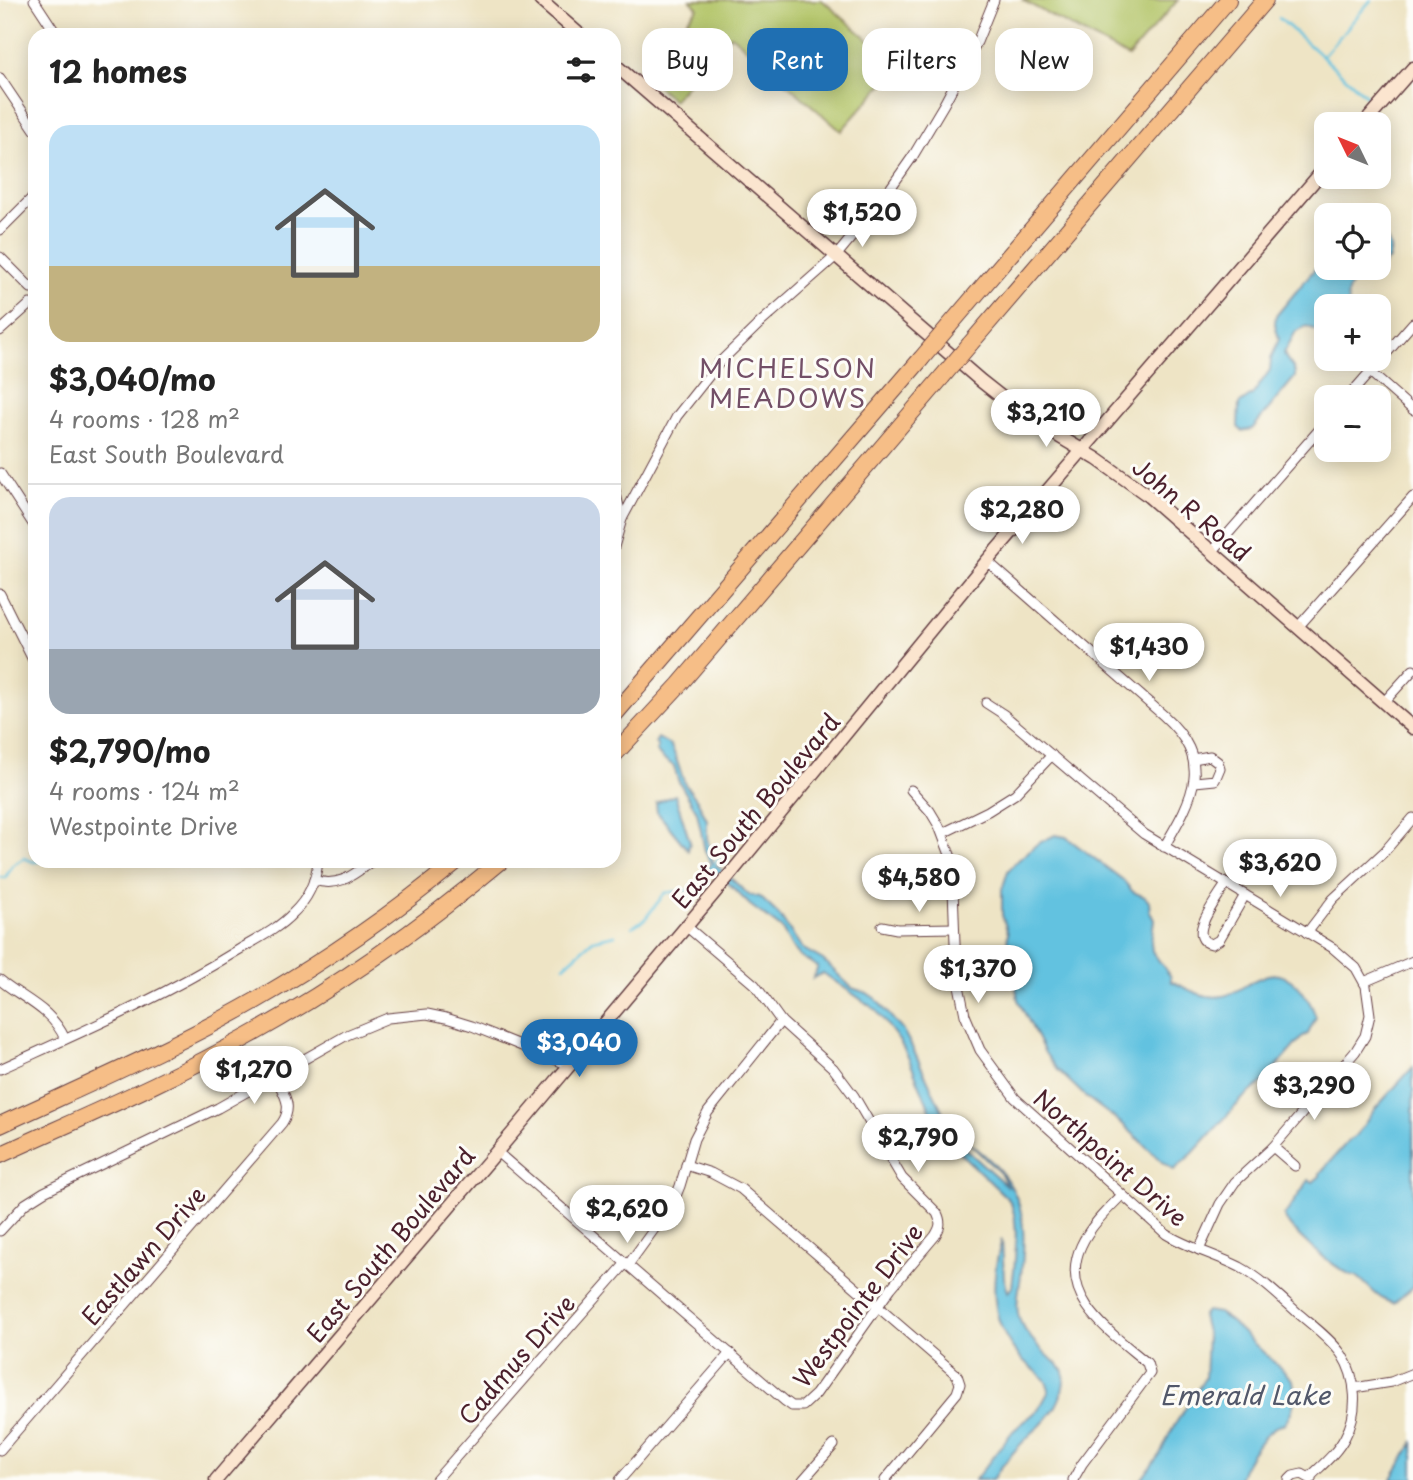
<!DOCTYPE html>
<html lang="en">
<head>
<meta charset="utf-8">
<style>
	:root { --surface:#fff; --page:#f6f6f6; --text:#222; --muted:#767676; --line:#e0e0e0; --accent:#1f6fb2 }
	body { margin:0; font-family:"Playpen Sans",sans-serif; background:var(--page); color:var(--text); height:100vh; display:flex; flex-direction:column; font-size:26px; white-space:nowrap }
	* { box-sizing:border-box; margin:0 }
	p { font-size:23px; color:var(--muted) }
	.icon { flex:none; width:38px; height:38px; fill:none; stroke:currentColor; stroke-width:2; stroke-linecap:round; stroke-linejoin:round }
	.map { position:relative; flex:1; overflow:hidden }
	.panel { position:absolute; left:28px; top:28px; width:593px; height:840px; display:flex; flex-direction:column; background:var(--surface); border-radius:21px; box-shadow:0 4px 18px #0003 }
	.panel>* { flex:none }
	.hud { position:absolute; left:642px; top:28px; width:665px; height:63px; display:flex; gap:14px }
	.needle { width:46px; rotate:313deg }
	.tools { position:absolute; left:1314px; top:112px; display:grid; gap:14px }
	.tools a { display:grid; place-items:center; width:77px; height:77px; border-radius:14px; background:var(--surface); box-shadow:0 4px 18px #0003; font-size:35px }
	.price { position:absolute; translate:-50% -60px; padding:0 16px; border-radius:24px; background:#fff; color:#222; font-size:23px; line-height:46px; filter:drop-shadow(0 2px 4px #0008) }
	.price::after { content:''; position:absolute; left:50%; top:42px; width:21px; height:16px; margin-left:-10px; background:inherit; clip-path:polygon(0 0,100% 0,50% 100%) }
	.price.selected { background:var(--accent); color:#fff }
	ul { padding:0; list-style:none }
	li { display:grid; align-content:center; gap:14px; height:371px; padding:0 21px }
	li+li { border-top:2px solid var(--line) }
	li span { display:grid; place-items:center; height:217px; border-radius:21px; color:#555 }
	li>.icon { margin-inline-start:auto }
	span .icon { width:126px; height:126px; fill:#fffc; stroke-width:1 }
	li b { font-size:30px }
	h2 { display:flex; justify-content:space-between; align-items:center; height:84px; padding:0 21px; font-size:30px }
	.chip { padding:0 24px; border-radius:21px; background:var(--surface); box-shadow:0 4px 18px #0003; font-size:24px; line-height:63px }
	.chip.selected { background:var(--accent); color:#fff }
	.map>svg:first-child { display:block }
	.green { fill:#b2c468; stroke:#7e724a; stroke-width:2 }
	.water { fill:#62c2e0; stroke:#567086; stroke-width:2 }
	.lines { fill:none; stroke-linecap:round; stroke-linejoin:round }
	.stream { stroke:#62c2e0; stroke-width:2.5 }
	.street-casing { stroke:#633d42; stroke-width:11 }
	.secondary-casing { stroke:#633d42; stroke-width:15 }
	.highway-casing { stroke:#633d42; stroke-width:18 }
	.street { stroke:#fff; stroke-width:9 }
	.secondary { stroke:#fbe5cf; stroke-width:12 }
	.highway { stroke:#f6be87; stroke-width:16 }
	.highway-bridge-casing { stroke:#633d42; stroke-width:18; stroke-linecap:butt }
	.highway-bridge { stroke:#f6be87; stroke-width:16 }
	.labels { text-anchor:middle; dominant-baseline:central; stroke-width:6; stroke-linejoin:round; paint-order:stroke }
	.street-label { font-size:24px; fill:#4a1f2b; stroke:#fdfcf7 }
	.neighbourhood-label { font-size:26px; letter-spacing:2px; fill:#734f67; stroke:#fdfcf7 }
	.water-label { font-size:26px; font-style:italic; fill:#52586a; stroke:#fdfcf7 }
</style>
</head>
<body>
<div class="map">
<svg width="1413" height="1480" viewBox="0 0 1413 1480">
	<rect width="100%" height="100%" fill="#fdfcf7"/>
	<filter id="ink" filterUnits="userSpaceOnUse"><feTurbulence type="fractalNoise" baseFrequency=".0143" numOctaves="2"/><feDisplacementMap in="SourceGraphic" scale="14" xChannelSelector="R" yChannelSelector="G"/><feConvolveMatrix kernelMatrix="1 2 1 2 8 2 1 2 1" color-interpolation-filters="sRGB"/></filter>
	<filter id="wash" filterUnits="userSpaceOnUse"><feTurbulence type="fractalNoise" baseFrequency=".00686" numOctaves="4" result="noise"/><feDisplacementMap in="SourceGraphic" scale="28" xChannelSelector="R" yChannelSelector="G"/><feGaussianBlur stdDeviation="1.57" result="paint"/><feColorMatrix in="noise" values="0 0 0 0 0 0 0 0 0 0 0 0 0 0 0 0 0 1.4 0 .05"/><feComposite in="paint" operator="in"/></filter>
	<g filter="url(#wash)">
		<rect width="100%" height="100%" fill="#eee4c5"/>
		<!-- green -->
		<g class="green">
			<polygon points="690,0 822,0 899,66 841,131 731,35 673,100 642,72 698,8"/>
			<polygon points="1022,0 1178,0 1128,57"/>
		</g>
		<!-- water -->
		<g class="water">
			<path d="M1379 231C1392 241 1396 259 1379 267Z"/>
			<path d="M1326 255V268H1366C1354 279 1343 290 1349 306H1326V333H1322L1307 326 1296 331 1284 353C1286 363 1296 365 1295 377L1252 429 1242 431 1238 427 1239 404 1253 394 1270 370 1271 359 1279 339 1275 324 1276 316Z"/>
			<path d="M658 738 670 745 673 750 685 784 697 800 707 820V838L713 862 749 895 760 897 779 915 802 948 823 960 852 988 867 993 876 999 904 1032 911 1045 948 1123 959 1143 1008 1187 1001 1174 967 1141C1020 1179 1029 1212 1021 1275 1019 1291 1014 1309 1021 1323 1029 1340 1051 1358 1064 1371 1066 1398 1051 1417 1032 1433 1018 1446 1003 1464 992 1480H975L1013 1431 1039 1409 1049 1391C1048 1377 1034 1371 1025 1362 990 1329 989 1284 1002 1239L1004 1278 1008 1292 1012 1287C1015 1266 1020 1217 1009 1200L957 1150 936 1124 908 1057 900 1042 876 1010 823 973 813 978 818 967 800 956 791 946 782 929 750 905 714 869 698 886 696 884 711 864 705 851 697 812 678 780 674 766 662 758 656 751 658 747 655 743Z"/>
			<polygon points="675,795 690,842 688,850 657,812 656,803"/>
			<path d="M1055 835 1066 837 1123 880 1133 892 1145 897 1149 902 1150 912 1154 920 1151 942 1152 951 1171 977V981C1188 989 1204 1000 1223 996 1238 993 1248 982 1262 977 1288 965 1309 996 1316 1017L1308 1034 1303 1036 1263 1082 1243 1098 1193 1153 1174 1170 1162 1162 1125 1126 1086 1097 1056 1068 1045 1053 1018 1000 1011 958 1007 947 1008 933 1002 915V890L1008 871 1015 863 1037 844Z"/>
			<path d="M1413 1067V1287L1394 1303C1378 1300 1371 1288 1359 1278 1352 1273 1357 1278 1349 1274 1333 1266 1291 1233 1284 1216L1309 1180 1313 1182 1320 1176V1173L1349 1140 1356 1136 1375 1109Z"/>
			<path d="M1206 1311 1218 1313 1230 1321 1293 1380C1296 1397 1295 1412 1284 1424 1267 1425 1243 1464 1239 1480H1141L1160 1454 1174 1426 1205 1378 1207 1336 1202 1316Z"/>
			<polygon points="1413,1443 1413,1480 1391,1480"/>
		</g>
		<g class="lines">
			<!-- stream -->
			<g class="stream">
				<polyline points="1279,18 1371,100"/>
				<polyline points="1323,56 1371,0"/>
				<polyline points="715,863 751,819 762,809"/>
				<polyline points="0,877 5,878 13,865 24,858 34,862 43,861"/>
				<polyline points="632,927 645,919 665,893 688,890 696,885"/>
				<polyline points="564,966 593,940 615,935"/>
			</g>
		</g>
	</g>
	<g filter="url(#ink)">
		<g class="lines">
			<defs>
				<g id="street">
					<polyline points="34,0 57,35"/>
					<polyline points="0,78 35,130"/>
					<polyline points="0,230 35,195"/>
					<polyline points="0,257 31,288"/>
					<polyline points="0,331 30,304"/>
					<polyline points="1370,372 1413,410"/>
					<polyline points="1348,397 1413,323"/>
					<polyline points="0,473 35,527"/>
					<polyline points="614,486 622,519 614,519"/>
					<polyline points="614,547 622,519 677,416 719,363 760,323 836,256 880,203 913,156 944,104 977,42 994,0"/>
					<polyline points="1212,552 1326,422"/>
					<path d="M987 561 1163 715C1214 761 1194 796 1164 847"/>
					<polyline points="0,594 35,664"/>
					<polyline points="1298,627 1413,497"/>
					<polyline points="1384,702 1413,670"/>
					<polyline points="986,703 1003,714 1144,834 1333,948 1356,968 1366,986 1370,1015 1365,1036 1355,1052 1273,1147 1235,1182 1220,1204 1199,1250"/>
					<polyline points="1193,759 1210,756 1218,762 1220,768 1215,780 1195,782"/>
					<path d="M911 790 930 811 939 826 952 860 956 971 965 1015 980 1050 1015 1098 1166 1234C1189 1248 1216 1255 1240 1267 1262 1279 1280 1297 1299 1314 1313 1326 1331 1339 1342 1355 1357 1378 1359 1412 1345 1437 1337 1453 1322 1465 1310 1477"/>
					<polyline points="943,833 988,811 1015,794 1052,755"/>
					<path d="M314 880C339 888 353 875 372 861"/>
					<path d="M1226 884C1218 898 1184 939 1212 944L1219 940 1245 895"/>
					<polyline points="882,926 897,929 954,928"/>
					<polyline points="1307,933 1333,899 1385,851 1413,818"/>
					<path d="M0 980C23 999 52 1009 65 1039"/>
					<polyline points="1364,982 1413,961"/>
					<path d="M0 1069C79 1033 161 998 235 952 255 940 277 930 293 913 308 899 316 881 318 861"/>
					<polyline points="1273,1147 1295,1166"/>
					<path d="M497 1152 785 1401 792 1406H803L816 1394 891 1288 935 1236C940 1228 942 1223 937 1213L902 1178 854 1096 833 1068 781 1021 755 985 686 926"/>
					<polyline points="686,1165 711,1173 741,1189 957,1375 960,1384 957,1393 885,1480"/>
					<polyline points="0,1231 25,1204 44,1192 218,1108 347,1035 388,1018 427,1014 446,1018 472,1026 569,1065"/>
					<polyline points="628,1265 673,1203 680,1186 694,1139 708,1112 781,1021"/>
					<polyline points="1354,1388 1391,1382 1413,1373"/>
					<path d="M0 1450 282 1123C294 1105 283 1094 276 1077"/>
					<polyline points="436,1480 626,1263"/>
					<polyline points="620,1480 730,1353"/>
					<polyline points="803,1480 834,1445"/>
					<path d="M1073 1480 1082 1464 1150 1373 1147 1363C1113 1334 1057 1298 1081 1246 1090 1226 1107 1210 1122 1195"/>
					<polyline points="1289,1480 1293,1476 1302,1474 1311,1479"/>
				</g>
				<g id="secondary">
					<polyline points="540,0 580,35"/>
					<polyline points="614,64 981,381 1028,418 1097,459 1146,494 1413,728"/>
					<polyline points="1364,124 1413,68"/>
					<polyline points="216,1480 516,1129 732,872 987,561 1326,167"/>
				</g>
				<g id="highway">
					<polyline points="949,326 1228,0"/>
					<polyline points="970,344 1265,0"/>
					<polyline points="614,715 921,359"/>
					<polyline points="614,755 679,685 942,377"/>
					<path d="M0 1125C86 1085 173 1048 255 1001 326 960 394 913 457 861"/>
					<path d="M0 1155C83 1117 169 1081 249 1036 339 986 422 927 501 861"/>
				</g>
			</defs>
			<!-- street casing -->
			<use href="#street" class="street-casing"/>
			<!-- secondary casing -->
			<use href="#secondary" class="secondary-casing"/>
			<!-- highway casing -->
			<use href="#highway" class="highway-casing"/>
			<!-- street -->
			<use href="#street" class="street"/>
			<!-- secondary -->
			<use href="#secondary" class="secondary"/>
			<!-- highway -->
			<use href="#highway" class="highway"/>
			<defs>
				<g id="highway-bridge">
					<polyline points="921,359 949,326"/>
					<polyline points="942,377 970,344"/>
				</g>
			</defs>
			<!-- highway-bridge casing -->
			<use href="#highway-bridge" class="highway-bridge-casing"/>
			<!-- highway-bridge -->
			<use href="#highway-bridge" class="highway-bridge"/>
		</g>
	</g>
	<g class="labels">
		<!-- street labels -->
		<g class="street-label">
			<text transform="translate(1192 509) rotate(40)">John R Road</text>
			<text transform="translate(755 810) rotate(-50)">East South Boulevard</text>
			<text transform="translate(1111 1157) rotate(41)">Northpoint Drive</text>
			<text transform="translate(390 1244) rotate(-50)">East South Boulevard</text>
			<text transform="translate(143 1255) rotate(-49)">Eastlawn Drive</text>
			<text transform="translate(857 1305) rotate(-53)">Westpointe Drive</text>
			<text transform="translate(516 1359) rotate(-49)">Cadmus Drive</text>
		</g>
		<!-- neighbourhood labels -->
		<g class="neighbourhood-label">
			<text x="788" y="367">MICHELSON<tspan x="788" dy="30">MEADOWS</tspan></text>
		</g>
		<!-- water labels -->
		<g class="water-label">
			<text x="1245" y="1394">Emerald Lake</text>
		</g>
	</g>
</svg>
<div class="tools">
<a><svg class="needle" viewBox="-14 -14 28 28"><path d="M0-13l5 13h-10z" fill="#e53935"/><path d="M0 13l5-13h-10z" fill="#767676"/></svg></a>
<a><svg class="icon" aria-label="locate" viewBox="0 0 24 24"><circle cx="12" cy="12" r="6"/><path d="M12 2v4M12 18v4M2 12h4M18 12h4"/></svg></a>
<a>+</a>
<a>−</a>
</div>
<b class="price" style="left:862px;top:249px">$1,520</b>
<b class="price" style="left:1046px;top:449px">$3,210</b>
<b class="price" style="left:1022px;top:546px">$2,280</b>
<b class="price" style="left:1149px;top:683px">$1,430</b>
<b class="price" style="left:1280px;top:899px">$3,620</b>
<b class="price" style="left:919px;top:914px">$4,580</b>
<b class="price" style="left:978px;top:1005px">$1,370</b>
<b class="price selected" style="left:579px;top:1079px">$3,040</b>
<b class="price" style="left:254px;top:1106px">$1,270</b>
<b class="price" style="left:1314px;top:1122px">$3,290</b>
<b class="price" style="left:918px;top:1174px">$2,790</b>
<b class="price" style="left:627px;top:1245px">$2,620</b>
<div class="hud">
<a class="chip">Buy</a>
<a class="chip selected">Rent</a>
<a class="chip">Filters</a>
<a class="chip">New</a>
</div>
<section class="panel">
<h2>12 homes<svg class="icon" aria-label="filters" viewBox="0 0 24 24"><path d="M4 7h16M4 17h16"/><circle cx="9" cy="7" r="2"/><circle cx="15" cy="17" r="2"/></svg></h2>
<ul>
<li><span style="background:linear-gradient(#bfe0f5 65%,#c2b280 0)"><svg class="icon" aria-label="home" viewBox="0 0 24 24"><path d="M3 11l9-7 9 7M6 9v11h12V9"/></svg></span><div><b>$3,040/mo</b><p>4 rooms · 128 m²</p><p>East South Boulevard</p></div></li>
<li><span style="background:linear-gradient(#c9d6e8 70%,#9aa5b1 0)"><svg class="icon" aria-label="home" viewBox="0 0 24 24"><path d="M3 11l9-7 9 7M6 9v11h12V9"/></svg></span><div><b>$2,790/mo</b><p>4 rooms · 124 m²</p><p>Westpointe Drive</p></div></li>
</ul>
</section>
</div>
</body>
</html>
